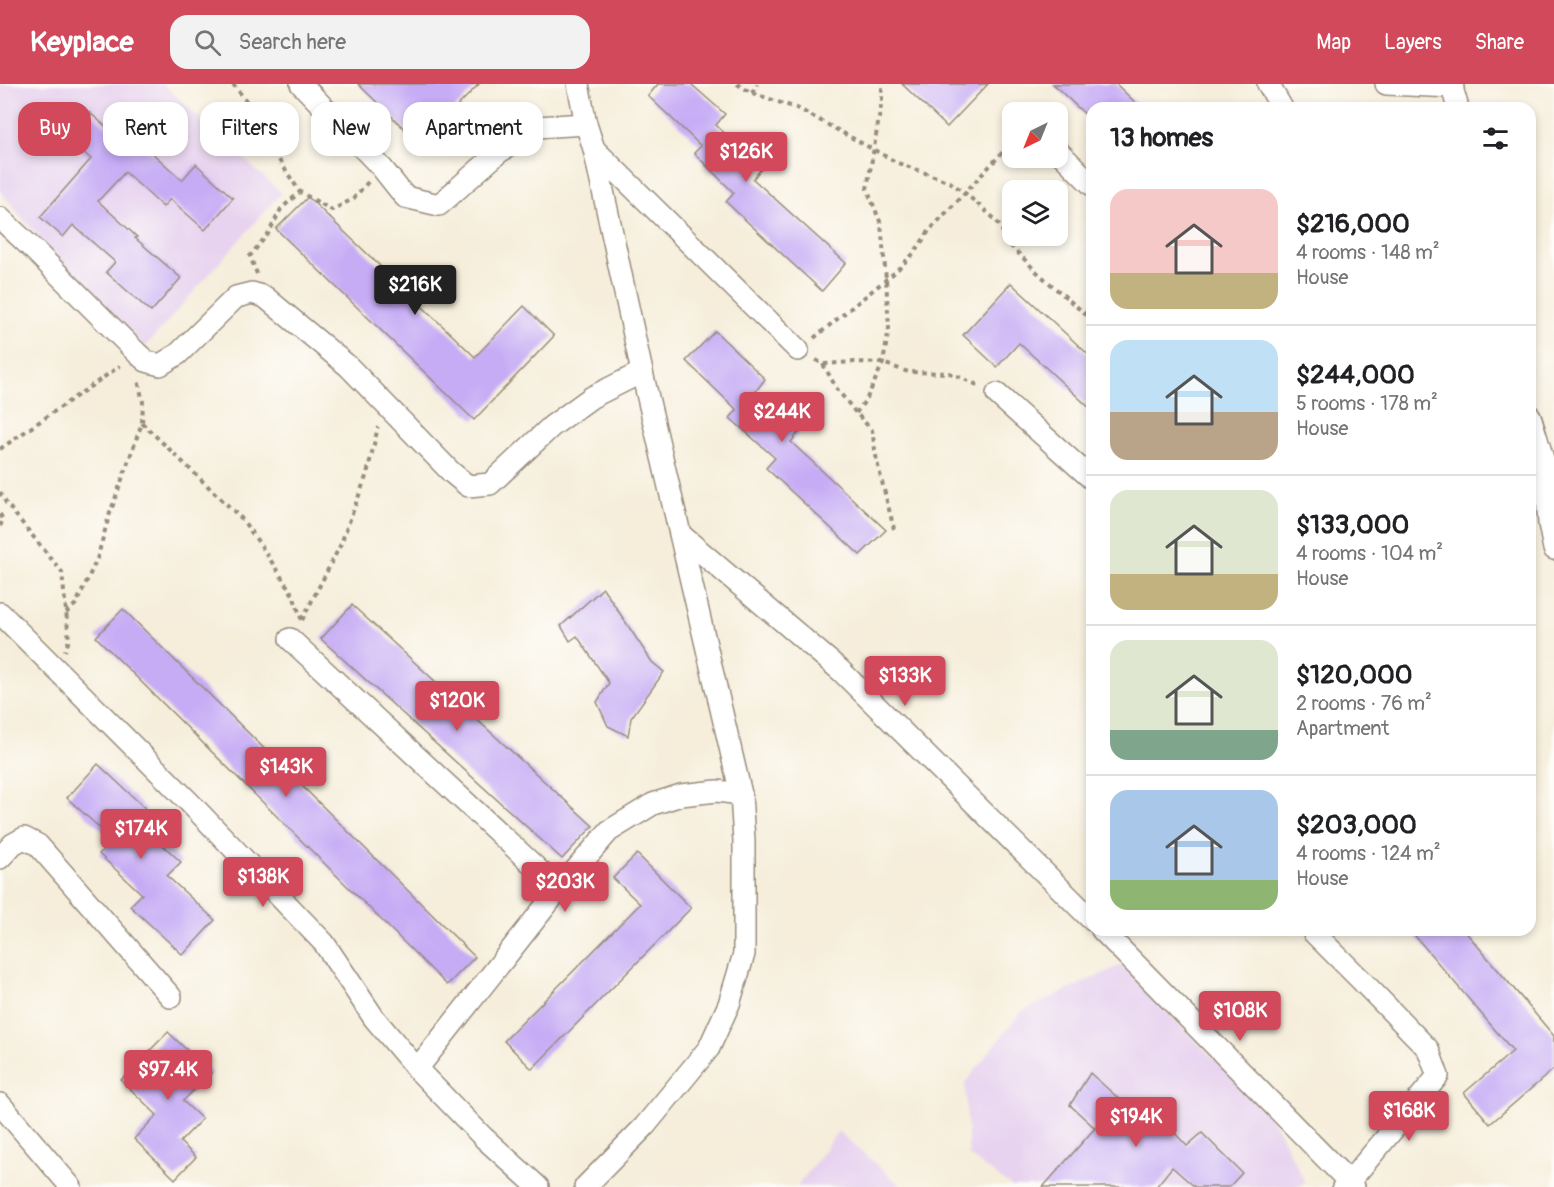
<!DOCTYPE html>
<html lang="en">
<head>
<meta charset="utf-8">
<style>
	:root { --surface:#fff; --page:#f2f2f2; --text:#202124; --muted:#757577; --line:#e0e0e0; --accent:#d1495b }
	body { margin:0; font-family:Pangolin,sans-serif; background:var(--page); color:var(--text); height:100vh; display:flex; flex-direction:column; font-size:22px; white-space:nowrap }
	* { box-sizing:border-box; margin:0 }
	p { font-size:20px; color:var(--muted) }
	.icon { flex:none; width:33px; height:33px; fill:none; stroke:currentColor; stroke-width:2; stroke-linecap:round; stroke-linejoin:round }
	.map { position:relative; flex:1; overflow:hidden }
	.panel { position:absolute; left:1086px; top:18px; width:450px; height:834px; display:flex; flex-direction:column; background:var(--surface); border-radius:18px; box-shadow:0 3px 9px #0003 }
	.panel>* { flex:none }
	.top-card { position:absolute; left:18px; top:18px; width:570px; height:54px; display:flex; gap:12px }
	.needle { width:39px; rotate:223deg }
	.controls { position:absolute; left:1002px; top:18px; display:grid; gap:12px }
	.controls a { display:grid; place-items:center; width:66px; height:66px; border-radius:12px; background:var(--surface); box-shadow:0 3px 9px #0003; font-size:30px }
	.price { position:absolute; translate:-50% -51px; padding:0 14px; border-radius:6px; background:var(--accent); color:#fff; font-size:20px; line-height:39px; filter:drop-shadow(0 2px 3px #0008) }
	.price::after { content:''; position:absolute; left:50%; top:36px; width:18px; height:14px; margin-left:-9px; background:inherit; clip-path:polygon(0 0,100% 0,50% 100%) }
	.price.active { background:#222; color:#fff }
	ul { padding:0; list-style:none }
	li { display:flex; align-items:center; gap:18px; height:150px; padding:0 24px }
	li+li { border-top:2px solid var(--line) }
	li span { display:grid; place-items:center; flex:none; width:168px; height:120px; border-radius:18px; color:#555 }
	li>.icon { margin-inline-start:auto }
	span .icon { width:72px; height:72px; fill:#fffc; stroke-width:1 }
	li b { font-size:26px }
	h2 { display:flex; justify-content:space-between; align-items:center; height:72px; padding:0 24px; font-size:26px }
	.chip { padding:0 21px; border-radius:18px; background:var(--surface); box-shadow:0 3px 9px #0003; font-size:21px; line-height:54px }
	.chip.active { background:var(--accent); color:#fff }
	header { display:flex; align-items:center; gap:36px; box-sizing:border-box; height:84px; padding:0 30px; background:var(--accent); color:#fff }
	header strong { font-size:28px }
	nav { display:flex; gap:33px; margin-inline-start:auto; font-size:21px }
	.search { width:420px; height:54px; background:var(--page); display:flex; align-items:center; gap:15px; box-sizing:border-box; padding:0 21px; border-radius:18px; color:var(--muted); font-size:22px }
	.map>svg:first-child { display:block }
	.built { fill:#e7d2ef }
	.building { fill:#c6abf5 }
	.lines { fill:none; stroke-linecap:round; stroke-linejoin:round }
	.minor-casing { stroke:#988c7c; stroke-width:24 }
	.path { stroke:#988c7c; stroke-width:4; stroke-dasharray:4.5 4.5; stroke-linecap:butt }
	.minor { stroke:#fff; stroke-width:21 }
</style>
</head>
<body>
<header>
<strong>Keyplace</strong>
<div class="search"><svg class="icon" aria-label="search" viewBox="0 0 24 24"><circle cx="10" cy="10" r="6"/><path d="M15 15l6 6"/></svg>Search here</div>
<nav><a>Map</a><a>Layers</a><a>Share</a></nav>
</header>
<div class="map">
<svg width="1554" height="1103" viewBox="0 0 1554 1103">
	<rect width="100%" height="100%" fill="#fdfcf7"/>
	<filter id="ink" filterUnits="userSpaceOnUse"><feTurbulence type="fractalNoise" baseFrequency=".0167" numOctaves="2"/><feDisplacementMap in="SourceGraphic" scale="12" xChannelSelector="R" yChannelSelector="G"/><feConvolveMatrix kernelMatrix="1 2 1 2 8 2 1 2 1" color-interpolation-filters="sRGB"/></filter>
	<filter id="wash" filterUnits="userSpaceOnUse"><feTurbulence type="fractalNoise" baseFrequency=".008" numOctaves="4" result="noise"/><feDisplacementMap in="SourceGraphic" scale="24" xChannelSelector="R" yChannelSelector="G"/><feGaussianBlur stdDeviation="1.35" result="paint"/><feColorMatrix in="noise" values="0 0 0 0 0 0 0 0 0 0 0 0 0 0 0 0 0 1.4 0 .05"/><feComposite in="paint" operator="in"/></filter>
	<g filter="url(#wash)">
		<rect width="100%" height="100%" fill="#f6eedb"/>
		<!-- built -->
		<g class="built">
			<polygon points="0,0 163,0 281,109 145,263 43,159 0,107"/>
			<polygon points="1121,881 1271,1032 1305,1098 1299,1103 1012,1103 969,1072 965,999 1021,928"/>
			<polygon points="838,1047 902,1103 797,1103"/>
		</g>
		<g id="blocks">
			<!-- building -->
			<g class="building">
				<polygon points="358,0 479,0 420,60"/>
				<polygon points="658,0 691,0 725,30 716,41 761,85 753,95 846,179 822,207 726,118 734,109 694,69 701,62 648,12"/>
				<polygon points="902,0 988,0 947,43"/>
				<polygon points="1053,0 1116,0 1141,24 1092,24 1092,37"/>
				<polygon points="89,28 133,66 140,58 182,96 196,80 233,114 205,146 170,115 163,123 125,88 98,117 137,153 135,154 181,194 151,228 106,188 115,178 73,141 63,153 40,133 91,75 67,53"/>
				<polygon points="308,113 475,273 524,222 554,252 474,336 276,145"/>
				<polygon points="1011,199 1092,274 1092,326 1019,259 997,283 963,251"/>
				<polygon points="715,247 765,295 756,307 800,347 791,358 886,446 860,471 766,384 775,374 730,334 737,326 686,277"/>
				<polygon points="603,504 652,578 664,588 631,634 628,652 608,642 597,618 609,599 577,552 570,557 561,542"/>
				<polygon points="352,521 593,742 562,775 321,555"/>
				<polygon points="123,525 475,873 447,901 96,553"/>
				<polygon points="98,680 146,725 136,736 181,778 167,792 215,836 183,871 130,822 142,810 99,770 113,756 67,714"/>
				<polygon points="637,770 691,824 532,985 504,957 640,820 613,794"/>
				<polygon points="1410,846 1464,846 1554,952 1554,985 1490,1040 1464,1009 1513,967"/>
				<polygon points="168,948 211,989 183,1017 202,1035 180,1058 196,1073 175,1095 134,1055 157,1031 121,996"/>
				<polygon points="1090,989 1135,1029 1146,1019 1187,1062 1202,1049 1242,1089 1229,1103 1195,1103 1172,1083 1156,1103 1043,1103 1095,1044 1070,1021"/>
			</g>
		</g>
	</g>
	<g filter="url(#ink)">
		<use href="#blocks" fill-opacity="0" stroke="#988c7c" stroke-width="1.5"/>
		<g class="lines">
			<defs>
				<g id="minor">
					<polyline points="301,0 382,84 405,113 439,121 498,69 537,43 586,40"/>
					<polyline points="578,0 586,40 594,65 642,288 741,710 744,757 744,870 729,920 709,964 644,1043 585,1103"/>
					<polyline points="1268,0 1282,24"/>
					<polyline points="1386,0 1453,3"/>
					<polyline points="1451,0 1458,24"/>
					<polyline points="594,65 798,266"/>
					<polyline points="1058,67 1092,101"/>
					<polyline points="0,134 34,166 137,269 146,277 160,281 178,270 236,213 252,209 265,213 348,282 451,388 468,402 490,400 552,342 592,313 642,288"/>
					<polyline points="997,310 1092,395"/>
					<polyline points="1530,332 1544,378 1550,391"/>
					<polyline points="1544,378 1549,440 1554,465"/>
					<polyline points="681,451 840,586 1092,836"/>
					<polyline points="0,529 190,719 324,859 374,934 417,985 484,1054 538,1103"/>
					<polyline points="290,555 559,805"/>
					<polyline points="0,774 13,760 24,754 38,761 171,913"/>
					<polyline points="1102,846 1354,1103"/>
					<polyline points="1312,846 1313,848 1361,896 1428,965 1438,992 1349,1098 1343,1103"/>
					<polyline points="417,985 559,805 609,747 653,720 681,711 717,707 741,710"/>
					<polyline points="0,1020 71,1103"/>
				</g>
			</defs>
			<!-- minor casing -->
			<use href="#minor" class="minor-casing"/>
			<!-- path -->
			<g class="path">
				<polyline points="233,0 265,41 273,67 300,108"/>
				<polyline points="737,0 752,9 799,25 898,79 950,98 965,109 996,136 1011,162 1039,190 1092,236"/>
				<polyline points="752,9 757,0"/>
				<polyline points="257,190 250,172 268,150 281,125 300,108 332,126 353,115 368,98"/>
				<polyline points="814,254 894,189 914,169 929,147 1001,70 1012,56"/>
				<polyline points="816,276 823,280 855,278 883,279 908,288 950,289 980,302"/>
				<polyline points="823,280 837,305 856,329 872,346 877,378 894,445"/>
				<polyline points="856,329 867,314 883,279 889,244 886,195 881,140 867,105 882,16 882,0"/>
				<polyline points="142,339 241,434 262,463 293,511 302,537"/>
				<polyline points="0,365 120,282"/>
				<polyline points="0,408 6,419 62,488 69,556 65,567"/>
				<polyline points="0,430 3,436 0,442"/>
				<polyline points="66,529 76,520 97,475 109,432 142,339 143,318 138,296"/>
				<polyline points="302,536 340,462 367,390 378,343"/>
			</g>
			<!-- minor -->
			<use href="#minor" class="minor"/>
		</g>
	</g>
</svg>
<div class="controls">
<a><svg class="needle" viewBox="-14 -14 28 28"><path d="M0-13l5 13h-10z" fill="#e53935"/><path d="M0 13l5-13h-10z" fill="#757577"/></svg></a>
<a><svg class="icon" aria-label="layers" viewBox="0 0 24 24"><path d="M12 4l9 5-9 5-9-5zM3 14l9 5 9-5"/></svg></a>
</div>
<b class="price" style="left:746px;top:99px">$126K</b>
<b class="price active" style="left:415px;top:232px">$216K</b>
<b class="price" style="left:782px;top:359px">$244K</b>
<b class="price" style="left:905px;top:623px">$133K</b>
<b class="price" style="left:457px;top:648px">$120K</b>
<b class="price" style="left:286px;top:714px">$143K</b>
<b class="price" style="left:141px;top:776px">$174K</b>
<b class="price" style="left:263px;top:824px">$138K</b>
<b class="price" style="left:565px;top:829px">$203K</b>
<b class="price" style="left:1240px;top:958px">$108K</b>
<b class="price" style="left:168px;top:1017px">$97.4K</b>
<b class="price" style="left:1409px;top:1058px">$168K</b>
<b class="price" style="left:1136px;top:1064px">$194K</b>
<div class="top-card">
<a class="chip active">Buy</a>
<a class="chip">Rent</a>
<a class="chip">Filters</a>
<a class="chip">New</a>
<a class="chip">Apartment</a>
</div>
<section class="panel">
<h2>13 homes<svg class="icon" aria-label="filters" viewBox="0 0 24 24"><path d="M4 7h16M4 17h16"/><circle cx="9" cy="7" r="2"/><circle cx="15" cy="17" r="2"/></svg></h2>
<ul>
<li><span style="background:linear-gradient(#f6c9c9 70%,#c2b280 0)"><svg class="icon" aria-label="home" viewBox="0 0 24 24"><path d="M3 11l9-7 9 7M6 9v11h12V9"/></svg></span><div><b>$216,000</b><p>4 rooms · 148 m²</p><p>House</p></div></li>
<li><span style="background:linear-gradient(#bfe0f5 60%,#b9a48a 0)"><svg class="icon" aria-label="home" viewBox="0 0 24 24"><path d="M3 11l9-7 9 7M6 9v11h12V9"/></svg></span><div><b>$244,000</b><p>5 rooms · 178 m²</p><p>House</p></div></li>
<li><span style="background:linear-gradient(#dfe7d0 70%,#c2b280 0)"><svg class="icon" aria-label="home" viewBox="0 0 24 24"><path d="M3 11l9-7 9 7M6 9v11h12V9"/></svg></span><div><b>$133,000</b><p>4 rooms · 104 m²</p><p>House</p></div></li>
<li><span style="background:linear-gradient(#dfe7d0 75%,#7fa58c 0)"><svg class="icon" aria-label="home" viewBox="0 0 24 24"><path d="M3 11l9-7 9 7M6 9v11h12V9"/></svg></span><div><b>$120,000</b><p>2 rooms · 76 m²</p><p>Apartment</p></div></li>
<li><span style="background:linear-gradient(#a9c7e8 75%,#8fb573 0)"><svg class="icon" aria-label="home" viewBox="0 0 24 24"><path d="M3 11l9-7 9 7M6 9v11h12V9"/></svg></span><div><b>$203,000</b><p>4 rooms · 124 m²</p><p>House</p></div></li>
</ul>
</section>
</div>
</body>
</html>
